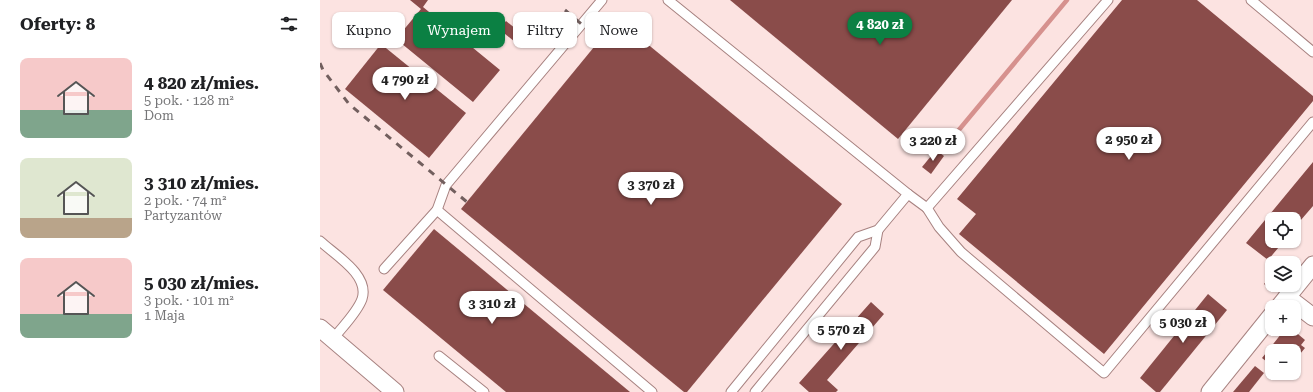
<!DOCTYPE html>
<html lang="pl">
<head>
<meta charset="utf-8">
<style>
	:root { --surface:#fff; --page:#f6f6f6; --text:#202124; --muted:#757577; --accent:#0b8043 }
	body { margin:0; font-family:"Roboto Serif",serif; background:var(--page); color:var(--text); height:100vh; display:flex; flex-direction:column; font-size:15px; white-space:nowrap }
	* { box-sizing:border-box; margin:0 }
	p { font-size:13px; color:var(--muted) }
	.icon { flex:none; width:22px; height:22px; fill:none; stroke:currentColor; stroke-width:2; stroke-linecap:round; stroke-linejoin:round }
	.map { position:relative; flex:1; overflow:hidden }
	.drawer { display:flex; flex-direction:column; background:var(--surface); width:320px }
	.drawer>* { flex:none }
	.banner { position:absolute; left:12px; top:12px; width:380px; height:36px; display:flex; gap:8px }
	.tools { position:absolute; left:945px; top:212px; display:grid; gap:8px }
	.tools a { display:grid; place-items:center; width:36px; height:36px; border-radius:8px; background:var(--surface); box-shadow:0 1px 3px #0004; font-size:20px }
	.price { position:absolute; translate:-50% -34px; padding:0 9px; border-radius:14px; background:#fff; color:#222; font-size:13px; line-height:26px; filter:drop-shadow(0 1px 2px #0008) }
	.price::after { content:''; position:absolute; left:50%; top:24px; width:12px; height:9px; margin-left:-6px; background:inherit; clip-path:polygon(0 0,100% 0,50% 100%) }
	.price.selected { background:var(--accent); color:#fff }
	ul { padding:0; list-style:none }
	li { display:flex; align-items:center; gap:12px; height:100px; padding:0 20px }
	li span { display:grid; place-items:center; flex:none; width:112px; height:80px; border-radius:8px; color:#555 }
	li>.icon { margin-inline-start:auto }
	span .icon { width:48px; height:48px; fill:#fffc; stroke-width:1 }
	li b { font-size:17px }
	h2 { display:flex; justify-content:space-between; align-items:center; height:48px; padding:0 20px; font-size:17px }
	.pill { padding:0 14px; border-radius:8px; background:var(--surface); box-shadow:0 1px 3px #0004; font-size:14px; line-height:36px }
	.pill.selected { background:var(--accent); color:#fff }
	main { display:flex; flex:1; min-height:0 }
	.map>svg:first-child { display:block }
	.lines { fill:none; stroke-linecap:round; stroke-linejoin:round }
	.stream { stroke:#d6918e; stroke-width:4.5 }
	.building { fill:#8a4c4a }
	.lane-casing { stroke:#a78280; stroke-width:11 }
	.street-casing { stroke:#a78280; stroke-width:19 }
	.lane { stroke:#fff; stroke-width:9 }
	.street { stroke:#fff; stroke-width:17 }
	.rail { stroke:#725f5e; stroke-width:3; stroke-dasharray:7 7; stroke-linecap:butt }
</style>
</head>
<body>
<main>
<section class="drawer">
<h2>Oferty: 8<svg class="icon" aria-label="filters" viewBox="0 0 24 24"><path d="M4 7h16M4 17h16"/><circle cx="9" cy="7" r="2"/><circle cx="15" cy="17" r="2"/></svg></h2>
<ul>
<li><span style="background:linear-gradient(#f6c9c9 65%,#7fa58c 0)"><svg class="icon" aria-label="home" viewBox="0 0 24 24"><path d="M3 11l9-7 9 7M6 9v11h12V9"/></svg></span><div><b>4 820 zł/mies.</b><p>5 pok. · 128 m²</p><p>Dom</p></div></li>
<li><span style="background:linear-gradient(#dfe7d0 75%,#b9a48a 0)"><svg class="icon" aria-label="home" viewBox="0 0 24 24"><path d="M3 11l9-7 9 7M6 9v11h12V9"/></svg></span><div><b>3 310 zł/mies.</b><p>2 pok. · 74 m²</p><p>Partyzantów</p></div></li>
<li><span style="background:linear-gradient(#f6c9c9 70%,#7fa58c 0)"><svg class="icon" aria-label="home" viewBox="0 0 24 24"><path d="M3 11l9-7 9 7M6 9v11h12V9"/></svg></span><div><b>5 030 zł/mies.</b><p>3 pok. · 101 m²</p><p>1 Maja</p></div></li>
</ul>
</section>
<div class="map">
<svg width="993" height="392" viewBox="0 0 993 392">
	<rect width="100%" height="100%" fill="#fce3e1"/>
	<g class="lines">
		<!-- stream -->
		<polyline class="stream" points="638,131 747,0"/>
	</g>
	<!-- building -->
	<g class="building">
		<polygon points="90,0 108,0 103,7 180,70 153,102 76,39 101,9"/>
		<polygon points="410,0 692,0 578,139"/>
		<polygon points="802,0 877,0 993,96 993,101 784,354 639,234 656,214 637,199"/>
		<polygon points="297,19 522,204 367,392 364,392 141,209"/>
		<polygon points="186,21 207,38 200,46 179,29"/>
		<polygon points="61,44 146,113 109,158 25,89"/>
		<polygon points="616,150 624,156 611,174 602,167"/>
		<polygon points="993,162 993,206 974,228 974,219 952,219 952,241 964,241 948,260 926,243"/>
		<polygon points="114,229 310,392 186,392 63,290"/>
		<polygon points="951,276 952,284 949,288 944,284"/>
		<polygon points="888,294 907,310 840,392 836,392 820,378"/>
		<polygon points="551,302 564,314 507,380 518,390 516,392 489,392 479,383"/>
		<polygon points="965,329 972,329 985,340 981,345 985,348 975,360 974,351 952,351 952,366 942,358"/>
		<polygon points="935,366 944,373 929,392 913,392"/>
	</g>
	<g class="lines">
		<defs>
			<g id="lane">
				<polyline points="348,0 588,194 558,230 538,237 411,392"/>
				<polyline points="931,0 993,52"/>
				<polyline points="588,194 607,208 788,0"/>
				<polyline points="607,208 619,227 641,252 784,373 993,122"/>
				<polyline points="117,210 332,392"/>
				<path d="M0 241C15 255 50 275 42 299 37 313 22 327 13 339"/>
				<polyline points="64,269 117,210 126,185 282,0"/>
				<polyline points="119,356 164,392"/>
				<polyline points="435,392 555,247 558,230"/>
			</g>
			<g id="street">
				<polyline points="967,297 993,317"/>
				<polyline points="959,307 993,265"/>
				<polyline points="0,328 75,392"/>
				<polyline points="890,392 952,315"/>
			</g>
		</defs>
		<!-- lane casing -->
		<use href="#lane" class="lane-casing"/>
		<!-- street casing -->
		<use href="#street" class="street-casing"/>
		<!-- lane -->
		<use href="#lane" class="lane"/>
		<!-- street -->
		<use href="#street" class="street"/>
		<!-- rail -->
		<g class="rail">
			<polyline points="245,10 280,40"/>
			<polyline points="0,63 3,70 29,104 147,202"/>
		</g>
	</g>
</svg>
<div class="tools">
<a><svg class="icon" aria-label="locate" viewBox="0 0 24 24"><circle cx="12" cy="12" r="6"/><path d="M12 2v4M12 18v4M2 12h4M18 12h4"/></svg></a>
<a><svg class="icon" aria-label="layers" viewBox="0 0 24 24"><path d="M12 4l9 5-9 5-9-5zM3 14l9 5 9-5"/></svg></a>
<a>+</a>
<a>−</a>
</div>
<b class="price selected" style="left:560px;top:46px">4 820 zł</b>
<b class="price" style="left:85px;top:101px">4 790 zł</b>
<b class="price" style="left:809px;top:161px">2 950 zł</b>
<b class="price" style="left:613px;top:162px">3 220 zł</b>
<b class="price" style="left:331px;top:206px">3 370 zł</b>
<b class="price" style="left:172px;top:325px">3 310 zł</b>
<b class="price" style="left:863px;top:344px">5 030 zł</b>
<b class="price" style="left:521px;top:351px">5 570 zł</b>
<div class="banner">
<a class="pill">Kupno</a>
<a class="pill selected">Wynajem</a>
<a class="pill">Filtry</a>
<a class="pill">Nowe</a>
</div>
</div>
</main>
</body>
</html>
